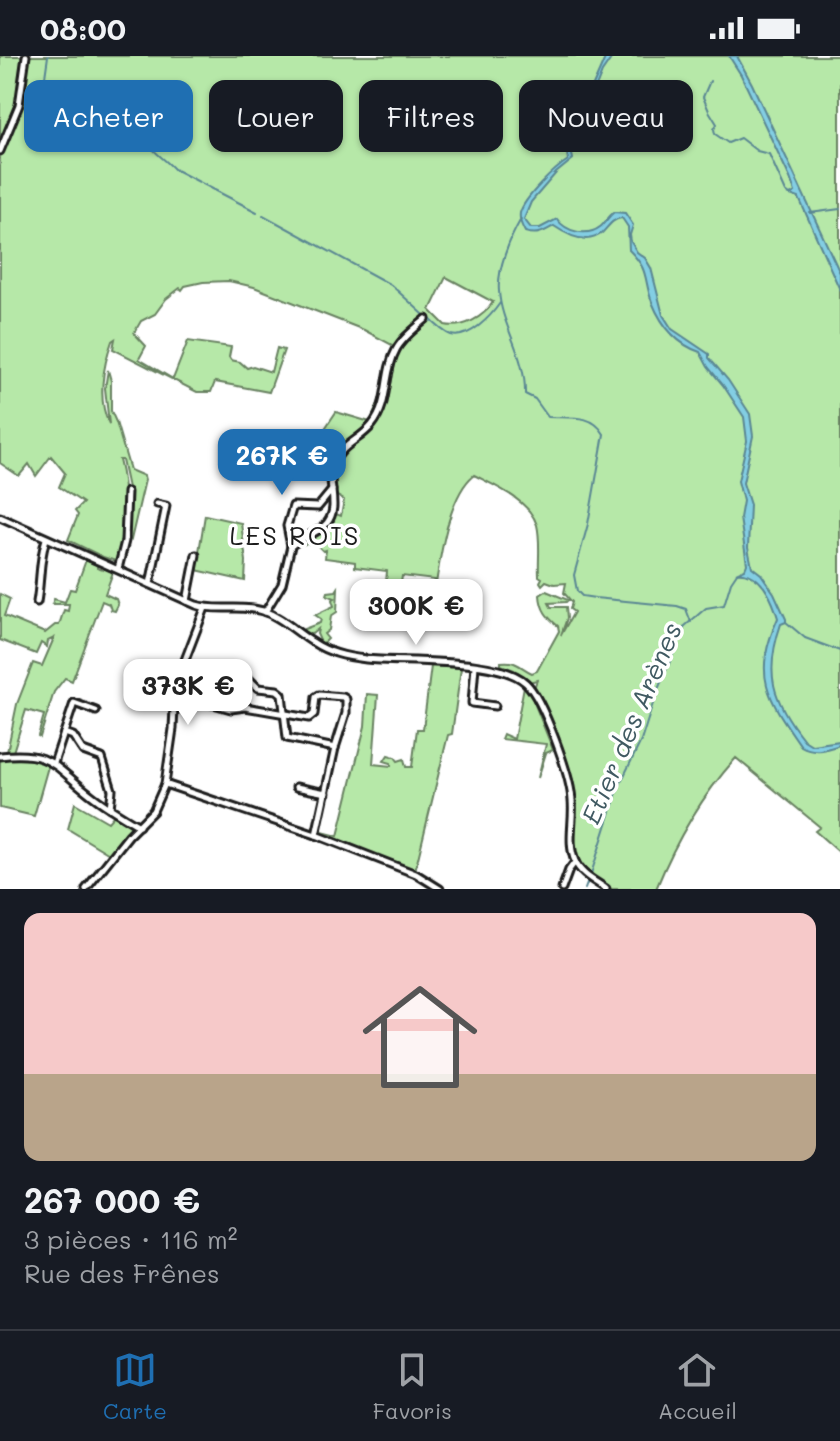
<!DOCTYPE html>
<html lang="fr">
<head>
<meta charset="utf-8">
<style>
	:root { --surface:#171b24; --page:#242831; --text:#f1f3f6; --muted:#9ea1a6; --line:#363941; --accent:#1f6fb2 }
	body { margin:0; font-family:Mali,sans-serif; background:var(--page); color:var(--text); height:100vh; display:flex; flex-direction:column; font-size:30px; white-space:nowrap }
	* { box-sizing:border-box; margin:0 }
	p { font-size:26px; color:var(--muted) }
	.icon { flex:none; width:44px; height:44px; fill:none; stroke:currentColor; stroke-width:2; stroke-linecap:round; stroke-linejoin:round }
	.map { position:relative; height:833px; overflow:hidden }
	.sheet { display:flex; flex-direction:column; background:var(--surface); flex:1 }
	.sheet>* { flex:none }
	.top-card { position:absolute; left:24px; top:24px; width:792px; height:72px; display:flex; gap:16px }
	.price { position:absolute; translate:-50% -68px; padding:0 18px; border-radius:16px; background:#fff; color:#222; font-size:26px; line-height:52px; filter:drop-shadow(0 2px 4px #0008) }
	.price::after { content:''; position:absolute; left:50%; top:48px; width:24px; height:18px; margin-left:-12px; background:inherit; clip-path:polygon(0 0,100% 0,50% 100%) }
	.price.selected { background:var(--accent); color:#fff }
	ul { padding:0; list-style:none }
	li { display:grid; align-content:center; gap:16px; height:424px; padding:0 24px }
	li+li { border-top:2px solid var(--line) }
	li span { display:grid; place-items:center; height:248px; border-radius:16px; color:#555 }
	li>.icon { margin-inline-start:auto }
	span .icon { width:144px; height:144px; fill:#fffc; stroke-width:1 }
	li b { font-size:34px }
	.tag { padding:0 28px; border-radius:16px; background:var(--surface); box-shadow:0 2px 6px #0004; font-size:28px; line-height:72px }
	.tag.selected { background:var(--accent); color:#fff }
	.status { display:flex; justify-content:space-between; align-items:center; height:56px; padding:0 40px; background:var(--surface); direction:ltr }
	.status svg { height:22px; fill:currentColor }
	.tabs { display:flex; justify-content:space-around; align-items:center; height:112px; border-top:2px solid var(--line); background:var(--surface); font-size:22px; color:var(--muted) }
	.tabs a { display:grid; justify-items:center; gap:4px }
	.tabs .selected { color:var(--accent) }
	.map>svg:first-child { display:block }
	.green { fill:#b6e8a8; stroke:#698262; stroke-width:2; fill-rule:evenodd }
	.water { fill:#83cee3; stroke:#5a8793; stroke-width:2 }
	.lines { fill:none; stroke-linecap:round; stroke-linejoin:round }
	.stream { stroke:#5a8793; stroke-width:2 }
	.minor-casing { stroke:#1c1c1c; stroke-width:11 }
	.minor { stroke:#fff; stroke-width:5 }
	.labels { text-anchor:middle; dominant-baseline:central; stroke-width:7; stroke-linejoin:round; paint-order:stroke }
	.neighbourhood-label { font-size:26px; letter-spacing:2px; fill:#1c1c1c; stroke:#fff }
	.water-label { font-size:26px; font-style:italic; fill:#405a62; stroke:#fff }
</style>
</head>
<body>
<div class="status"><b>08:00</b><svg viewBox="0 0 49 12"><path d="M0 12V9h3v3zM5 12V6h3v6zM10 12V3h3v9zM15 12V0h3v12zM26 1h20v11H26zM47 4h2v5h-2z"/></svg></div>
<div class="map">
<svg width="840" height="833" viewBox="0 0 840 833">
	<rect width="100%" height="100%" fill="#fff"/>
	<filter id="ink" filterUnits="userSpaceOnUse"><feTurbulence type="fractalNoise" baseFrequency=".0125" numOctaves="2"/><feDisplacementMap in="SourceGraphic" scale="16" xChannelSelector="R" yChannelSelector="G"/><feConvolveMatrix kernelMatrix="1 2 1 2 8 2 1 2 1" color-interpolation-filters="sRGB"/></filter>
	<g filter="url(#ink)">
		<!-- green -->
		<g class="green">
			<path d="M0 0H840V797L815 775 820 771 736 702C700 742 676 784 656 833H611L592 821 577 806 574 792 573 724 534 632 537 624 529 626 514 614 501 609V606C517 604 519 611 532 617L537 615 559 575 558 570C547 561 541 554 540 539L546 535 568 544 566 546 549 547 551 551H566L567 562 561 579 574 556 570 553 572 546 564 537 566 527 554 528 546 525 542 529 540 526 542 522 539 520C538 504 541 485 537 469 529 444 495 430 474 419 446 441 438 515 433 549L431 550 435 524 402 520 396 561 383 559 387 515 355 511V506L325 502 326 494 323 495 315 487 297 489 320 477 333 457 341 460 344 444 334 438C326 386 365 388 382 354 391 336 395 311 396 291L364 274 254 231 229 225 203 226 185 230 182 234 180 232 166 243 155 258 141 265 134 277 146 290 139 303 173 323 188 285 231 291 229 301 231 304 240 306 247 312 253 310 271 316 277 292 284 294 269 336 215 326 211 336H197L113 293 115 283 112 285C103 310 97 344 109 368L105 332 108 314 111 325V355L116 366 130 414 144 420 145 424 131 484 128 480V432L122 404H119C128 438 126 472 119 506L103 501 68 484 78 459 75 455 83 447 59 431 65 417 51 400 36 420 29 408 19 420 0 407ZM446 221 493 246C484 261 463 273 445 269L430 254Z"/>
			<path d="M385 332C381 374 350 376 332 406V400L341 389 326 377 302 408 299 416 295 417 294 412 302 404V400L318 383 336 356 370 366Z"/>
			<polygon points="205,459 241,467 246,505 245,525 196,514"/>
			<polygon points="86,504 97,509 97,512 103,514 104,512 113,516 105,538 116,543 118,549 115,555 111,554 109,548 102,545 72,625 65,622 54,636 40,681 38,680 44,659 26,654 13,696 7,696 17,648 33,607 42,610 54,582 48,585 47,591 41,587 36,598 0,584 0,538 10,543 4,560 45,577 55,569 59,569 64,554 68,555 69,548 52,548 54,543 65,546 70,533 75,534"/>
			<polygon points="338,532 337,556 331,560 329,574 324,578 328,583 322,589 317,578 318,573 312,578 304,576 304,573 320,567 321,563 315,559 334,550 332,544 335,542 327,539 328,536 336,535"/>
			<polygon points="431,610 461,612 452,678 448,679 415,815 323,779 322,776 338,780 365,670 367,638 378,639 373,708 391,710 391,707 384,705 388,699 395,701 398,705 404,703 406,711 412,711 417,673 423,673"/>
			<polygon points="524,630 531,639 553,694 546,697 538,722 546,688 501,683 503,678 514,683"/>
			<polygon points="11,700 38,702 49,707 34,760 0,752 0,701"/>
			<polygon points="75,747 108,766 115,758 132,769 111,799 68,773"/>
		</g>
		<!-- water -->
		<g class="water">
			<path d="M606 0H613L602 16 571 93 573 103 556 117 531 146 524 163 531 172H540L557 163C566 176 587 181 600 171 605 167 608 161 614 156L625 157 633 169 630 179 631 186 637 196 645 202 651 212 663 259 672 273 709 298V302L728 324 750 358 753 380 743 427 750 449 748 492 752 511 761 518 774 537 786 563V566L781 568C764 617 772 644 804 684L812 689 840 685V689C826 693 815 698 801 690 767 641 752 620 778 562 772 542 760 514 736 517L745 513 747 508 740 462 743 445 738 425 747 385 744 361 723 329 708 311 700 296C676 288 661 268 652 246 643 222 650 215 629 194L628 171 622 162C612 163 609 170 602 177 587 190 567 179 554 170 543 176 538 180 525 176 522 170 519 165 520 157 524 142 554 113 568 104L566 91Z"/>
			<polygon points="729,0 737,0 752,28 840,217 840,234 799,142 790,139 795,136 790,122 741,19"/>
		</g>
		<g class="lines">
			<!-- stream -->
			<g class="stream">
				<path d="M48 0 44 28 147 86C154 97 165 103 174 113L257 156"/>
				<polyline points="710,25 703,41 709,55 717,68 714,73 715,78 728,87 740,82 757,95 769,98 786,136 790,139"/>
				<polyline points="810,157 840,153"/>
				<polyline points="263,159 391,229 423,258"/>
				<path d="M521 163C510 182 497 213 499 235 501 270 526 299 525 338L535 343 548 361C569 362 592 357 604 378L588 468 574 519 577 535 582 540 595 542 677 550 686 553 691 566"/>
				<path d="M429 262C435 268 443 276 451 279 469 284 491 260 500 247"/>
				<polyline points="786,566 805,582 840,595"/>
				<polyline points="591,818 619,730 641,685 656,638 685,570 706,552 724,549 731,526 737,517"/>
				<polyline points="585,833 588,825"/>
			</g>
			<defs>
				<g id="minor">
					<polyline points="0,95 19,49 26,0"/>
					<path d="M0 461 196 549C218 556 241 548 263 555 282 561 297 577 314 587 329 597 347 601 366 603 404 607 499 601 526 627 543 643 571 721 572 745 574 764 567 787 575 805 580 818 595 825 606 833"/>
					<polyline points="291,490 287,470 293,450 318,451 332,434"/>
					<polyline points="118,513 125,485 127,436"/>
					<polyline points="150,528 166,450 157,448"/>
					<polyline points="187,545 196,499"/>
					<path d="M37 546C41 524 39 504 46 483"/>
					<path d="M265 556 282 528 291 490C301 481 318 478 327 467 341 450 325 426 334 407 342 388 360 384 372 369 390 347 383 317 396 294 402 282 416 272 426 263"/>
					<polyline points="475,610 472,647 495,650"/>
					<polyline points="174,637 231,653 245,651 309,662 314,658 316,641 319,639 343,641 346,643 346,657 335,692"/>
					<polyline points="212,648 223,613 245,619 258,632 277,634 282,638 287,682 335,692 316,779"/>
					<polyline points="64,677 73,680 83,695 102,702 112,734 110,752"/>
					<path d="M0 700C52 694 54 711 90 738 105 750 122 760 139 770"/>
					<polyline points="54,707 74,647 96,655"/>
					<polyline points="165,728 316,779 416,818 440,833"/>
					<polyline points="296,731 326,737"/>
					<polyline points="86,833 129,779 153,755 165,728 173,673 175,630 205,552"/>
					<polyline points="562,833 569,814 575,806"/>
				</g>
			</defs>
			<!-- minor casing -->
			<use href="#minor" class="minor-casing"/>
			<!-- minor -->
			<use href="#minor" class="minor"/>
		</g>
	</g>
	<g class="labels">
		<!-- neighbourhood labels -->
		<g class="neighbourhood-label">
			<text x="295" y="479">LES ROIS</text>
		</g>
		<!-- water labels -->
		<g class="water-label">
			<text transform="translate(631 667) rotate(-67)">Etier des Arènes</text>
		</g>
	</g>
</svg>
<b class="price selected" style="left:282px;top:441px">267K €</b>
<b class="price" style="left:416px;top:591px">300K €</b>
<b class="price" style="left:188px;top:671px">373K €</b>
<div class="top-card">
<a class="tag selected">Acheter</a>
<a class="tag">Louer</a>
<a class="tag">Filtres</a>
<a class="tag">Nouveau</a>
</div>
</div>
<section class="sheet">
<ul>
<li><span style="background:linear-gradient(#f6c9c9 65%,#b9a48a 0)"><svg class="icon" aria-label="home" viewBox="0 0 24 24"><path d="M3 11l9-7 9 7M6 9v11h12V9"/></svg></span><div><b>267 000 €</b><p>3 pièces · 116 m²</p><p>Rue des Frênes</p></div></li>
</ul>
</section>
<nav class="tabs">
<a class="selected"><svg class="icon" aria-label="map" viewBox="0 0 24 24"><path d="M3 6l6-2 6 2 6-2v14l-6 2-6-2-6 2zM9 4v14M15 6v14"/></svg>Carte</a>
<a><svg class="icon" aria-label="saved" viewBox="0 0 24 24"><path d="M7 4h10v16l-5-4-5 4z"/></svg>Favoris</a>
<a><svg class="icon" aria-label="home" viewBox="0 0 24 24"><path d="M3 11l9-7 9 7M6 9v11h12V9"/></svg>Accueil</a>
</nav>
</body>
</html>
